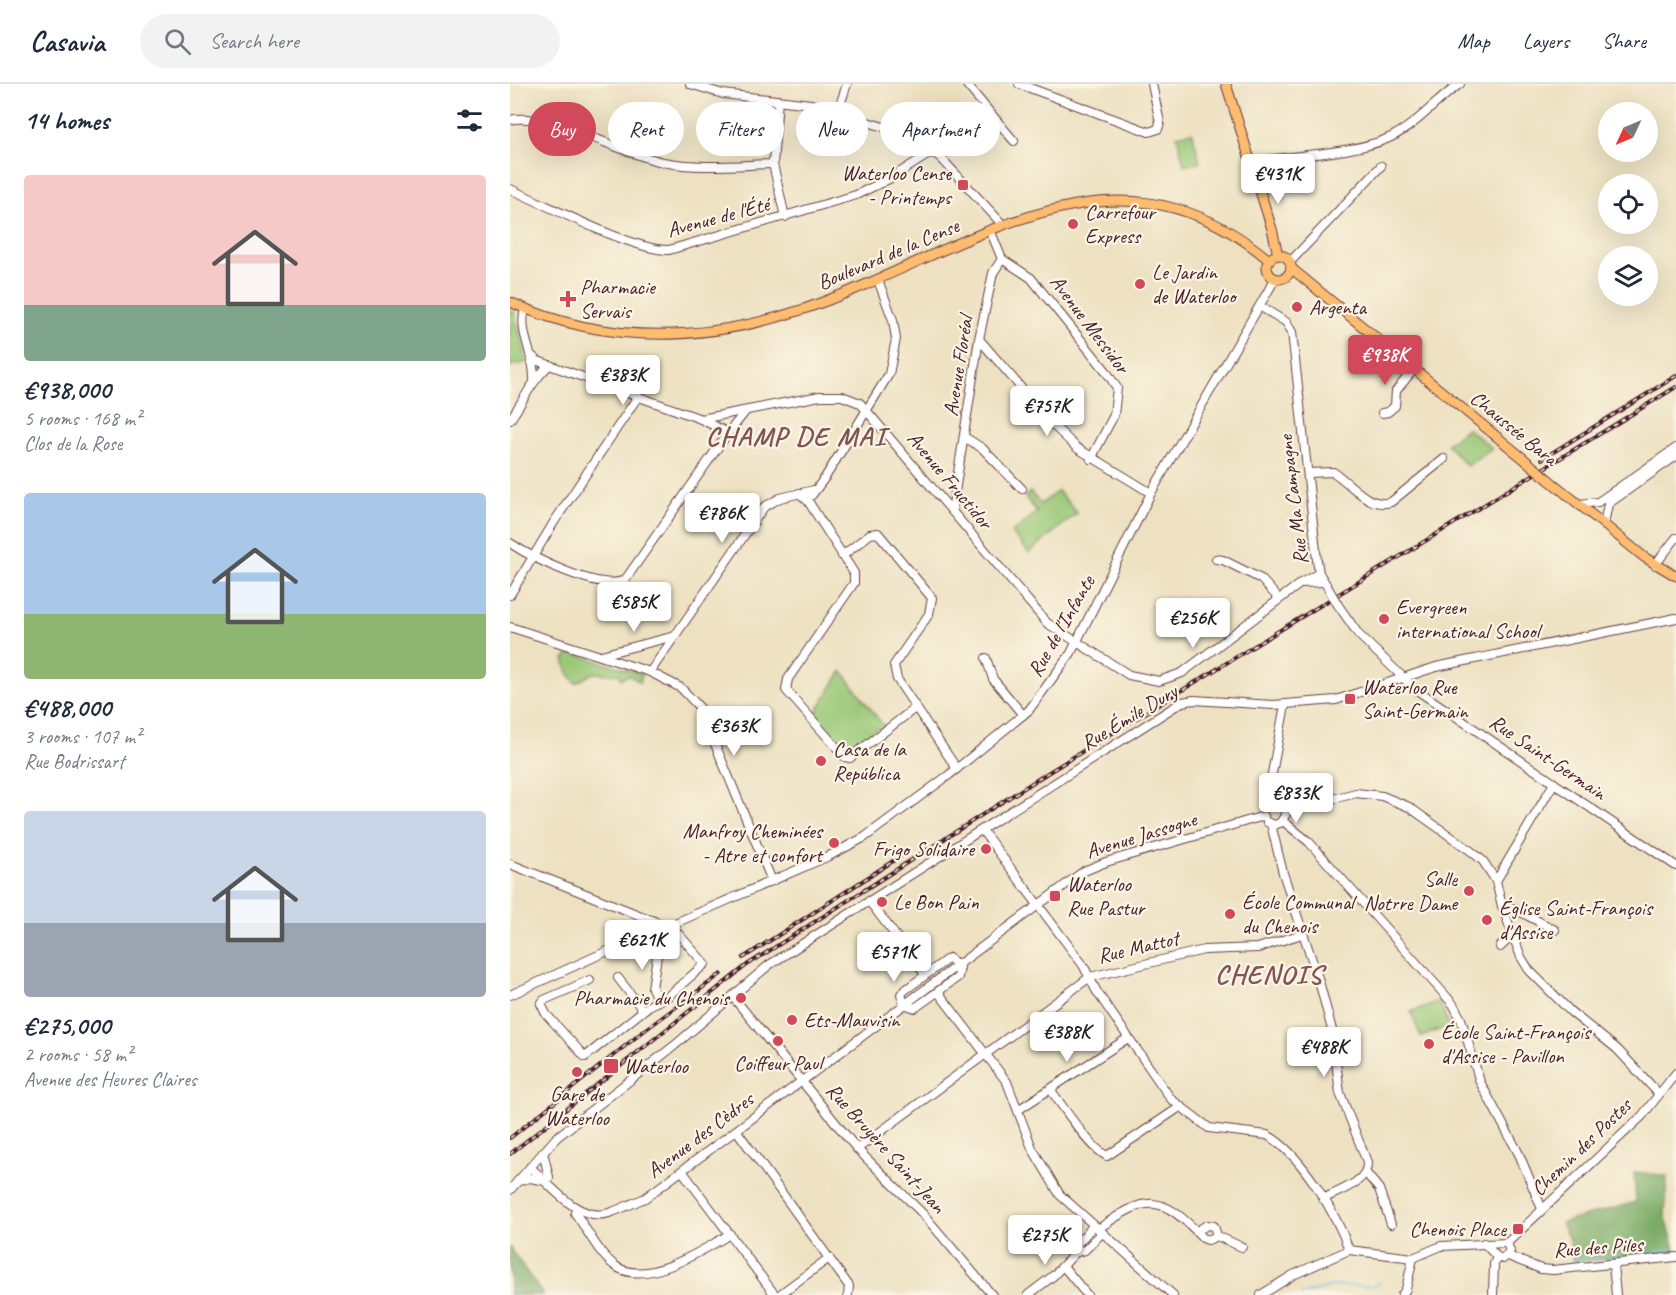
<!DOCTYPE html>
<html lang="en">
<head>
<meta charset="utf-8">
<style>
	:root { --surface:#fff; --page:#f2f2f3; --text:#1f2937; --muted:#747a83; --line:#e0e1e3; --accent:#d1495b }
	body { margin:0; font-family:Caveat,sans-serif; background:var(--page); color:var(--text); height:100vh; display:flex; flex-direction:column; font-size:22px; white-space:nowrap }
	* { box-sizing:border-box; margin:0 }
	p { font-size:20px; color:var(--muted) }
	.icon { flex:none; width:33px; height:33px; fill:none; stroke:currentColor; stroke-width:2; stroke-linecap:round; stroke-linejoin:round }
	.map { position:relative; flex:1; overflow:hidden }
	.side { display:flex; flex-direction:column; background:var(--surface); width:510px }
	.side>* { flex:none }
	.top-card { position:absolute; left:18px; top:18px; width:570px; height:54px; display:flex; gap:12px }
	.needle { width:39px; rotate:226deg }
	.fabs { position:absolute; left:1088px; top:18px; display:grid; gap:12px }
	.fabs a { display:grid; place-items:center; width:60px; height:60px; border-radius:50%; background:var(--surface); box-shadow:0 6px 24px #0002; font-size:30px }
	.price { position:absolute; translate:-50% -51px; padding:0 14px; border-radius:6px; background:#fff; color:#222; font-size:20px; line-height:39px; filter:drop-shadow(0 2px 3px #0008) }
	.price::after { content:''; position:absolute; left:50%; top:36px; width:18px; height:14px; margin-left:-9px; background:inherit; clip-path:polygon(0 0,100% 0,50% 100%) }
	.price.current { background:var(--accent); color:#fff }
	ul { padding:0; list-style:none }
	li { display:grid; align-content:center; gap:12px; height:318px; padding:0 24px }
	li span { display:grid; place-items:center; height:186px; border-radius:6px; color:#555 }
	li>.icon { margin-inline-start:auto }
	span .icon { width:108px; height:108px; fill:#fffc; stroke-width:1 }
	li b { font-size:26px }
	h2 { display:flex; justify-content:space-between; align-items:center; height:72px; padding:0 24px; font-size:26px }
	.pill { padding:0 21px; border-radius:27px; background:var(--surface); box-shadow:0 6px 24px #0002; font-size:21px; line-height:54px }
	.pill.current { background:var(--accent); color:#fff }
	header { display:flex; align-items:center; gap:36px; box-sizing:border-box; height:84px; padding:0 30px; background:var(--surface); border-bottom:2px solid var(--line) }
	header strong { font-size:28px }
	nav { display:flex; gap:33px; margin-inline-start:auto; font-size:21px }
	.search { width:420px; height:54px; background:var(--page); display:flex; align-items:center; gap:15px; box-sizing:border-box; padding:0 21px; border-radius:33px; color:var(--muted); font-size:22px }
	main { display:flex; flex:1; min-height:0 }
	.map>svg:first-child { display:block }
	.green { fill:#9ac877; stroke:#727451; stroke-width:1.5 }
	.forest { fill:#7bac68; stroke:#62664a; stroke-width:1.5 }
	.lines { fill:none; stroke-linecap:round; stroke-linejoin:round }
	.stream { stroke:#62bde0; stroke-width:1.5 }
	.minor-casing { stroke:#623c42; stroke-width:10 }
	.major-casing { stroke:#623c42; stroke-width:11 }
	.minor { stroke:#fff; stroke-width:8 }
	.major { stroke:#fdbc6f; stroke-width:9 }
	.rail-casing { stroke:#4a1f2b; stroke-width:4 }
	.rail { stroke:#fcf5e5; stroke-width:1.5; stroke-dasharray:4.5; stroke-linecap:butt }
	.minor-bridge-casing { stroke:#623c42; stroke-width:10; stroke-linecap:butt }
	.major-bridge-casing { stroke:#623c42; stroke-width:11; stroke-linecap:butt }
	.minor-bridge { stroke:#fff; stroke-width:8 }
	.major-bridge { stroke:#fdbc6f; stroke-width:9 }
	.poi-dot { fill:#d1495b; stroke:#fcf5e5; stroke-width:2 }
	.labels { text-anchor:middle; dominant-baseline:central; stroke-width:4.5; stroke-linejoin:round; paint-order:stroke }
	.poi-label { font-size:21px; fill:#4a1f2b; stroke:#fcf5e5; text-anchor:start }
	.street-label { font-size:21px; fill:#4a1f2b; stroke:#fcf5e5 }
	.district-label { font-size:27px; font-weight:bold; letter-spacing:1.5px; fill:#825357; stroke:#fcf5e5 }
</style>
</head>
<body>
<header>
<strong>Casavia</strong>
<div class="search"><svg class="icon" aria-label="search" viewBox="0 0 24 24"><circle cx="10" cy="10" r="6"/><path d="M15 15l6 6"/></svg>Search here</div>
<nav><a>Map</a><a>Layers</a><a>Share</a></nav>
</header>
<main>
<section class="side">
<h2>14 homes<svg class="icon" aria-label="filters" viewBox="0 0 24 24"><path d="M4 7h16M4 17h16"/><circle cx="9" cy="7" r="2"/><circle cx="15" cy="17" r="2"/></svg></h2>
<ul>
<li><span style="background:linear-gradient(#f6c9c9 70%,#7fa58c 0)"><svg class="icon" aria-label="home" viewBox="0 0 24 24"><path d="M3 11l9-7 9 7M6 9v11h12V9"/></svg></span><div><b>€938,000</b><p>5 rooms · 168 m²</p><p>Clos de la Rose</p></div></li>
<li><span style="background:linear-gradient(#a9c7e8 65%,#8fb573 0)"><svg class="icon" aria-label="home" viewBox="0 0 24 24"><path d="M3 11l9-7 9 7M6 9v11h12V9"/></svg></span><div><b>€488,000</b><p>3 rooms · 107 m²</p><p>Rue Bodrissart</p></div></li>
<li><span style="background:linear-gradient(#c9d6e8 60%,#9aa5b1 0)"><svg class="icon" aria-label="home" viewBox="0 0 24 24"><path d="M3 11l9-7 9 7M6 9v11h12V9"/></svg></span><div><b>€275,000</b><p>2 rooms · 58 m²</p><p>Avenue des Heures Claires</p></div></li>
</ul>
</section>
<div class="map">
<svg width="1166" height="1211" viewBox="0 0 1166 1211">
	<rect width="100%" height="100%" fill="#fcf5e5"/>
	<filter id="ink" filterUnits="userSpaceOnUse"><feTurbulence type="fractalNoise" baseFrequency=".0167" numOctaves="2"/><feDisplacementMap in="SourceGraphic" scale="12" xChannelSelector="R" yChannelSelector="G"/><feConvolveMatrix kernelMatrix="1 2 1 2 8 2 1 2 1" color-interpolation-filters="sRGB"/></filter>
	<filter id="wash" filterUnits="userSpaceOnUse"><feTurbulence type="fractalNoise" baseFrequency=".008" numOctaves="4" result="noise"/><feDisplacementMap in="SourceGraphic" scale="24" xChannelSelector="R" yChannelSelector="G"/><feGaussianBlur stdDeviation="1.35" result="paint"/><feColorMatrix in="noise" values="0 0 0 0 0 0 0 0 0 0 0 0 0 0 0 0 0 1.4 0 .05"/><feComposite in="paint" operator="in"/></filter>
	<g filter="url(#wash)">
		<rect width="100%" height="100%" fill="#ede1c1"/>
		<!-- green -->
		<g class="green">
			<polygon points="682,48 690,78 674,81 667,51"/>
			<polygon points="0,226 4,228 18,278 0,282"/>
			<polygon points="957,344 982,364 957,382 937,360"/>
			<polygon points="548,407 567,429 519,469 502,449 527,428 515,413 520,408 531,420"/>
			<polygon points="61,569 132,590 130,598 119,591 111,595 109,590 83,589 66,599 58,589 54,575"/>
			<polygon points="332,587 375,644 367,644 352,656 351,661 339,669 334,666 304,631"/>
			<polygon points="929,917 939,942 911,953 901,928"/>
		</g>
		<!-- forest -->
		<g class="forest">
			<polygon points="1124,1088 1157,1092 1155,1131 1166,1169 1063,1178 1060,1157 1051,1139 1126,1118"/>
			<polygon points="0,1164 33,1211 0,1211"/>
		</g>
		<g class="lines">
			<!-- stream -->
			<g class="stream">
				<polyline points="1121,1172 1166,1165"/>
				<polyline points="1062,1176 1110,1172"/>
				<polyline points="0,1205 8,1211"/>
				<polyline points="791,1211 821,1202 863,1202 870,1199"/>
			</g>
		</g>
	</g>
	<g filter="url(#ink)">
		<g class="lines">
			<defs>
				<g id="minor">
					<polyline points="180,0 213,10 301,20 386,47 430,73 493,141"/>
					<polyline points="456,0 504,57"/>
					<polyline points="509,0 639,48 648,45 650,39 642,0"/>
					<polyline points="268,16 263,80 275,133"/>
					<polyline points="328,27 337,0"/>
					<path d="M0 36C37 27 112 70 153 78 189 85 226 81 263 80"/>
					<path d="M741 78C779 72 849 69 881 53 908 40 926 16 950 0"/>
					<path d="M0 105C37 121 124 167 159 166L346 111 381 94 422 68"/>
					<polyline points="492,175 521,194 596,287 607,304 604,331 581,375"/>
					<polyline points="780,178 871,82"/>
					<polyline points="751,223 776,238 782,248 807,476 809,489 817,502"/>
					<path d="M15 225C8 250 25 270 24 295"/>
					<polyline points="469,255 544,342 567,364 641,409"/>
					<polyline points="22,272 28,277 191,335 218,349"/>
					<polyline points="872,329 878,328 885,322 886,307 903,286"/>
					<polyline points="191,335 310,312 332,312 350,319 537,539 619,591 649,597 672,589 791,499 809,489"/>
					<path d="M0 336C13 317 22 297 39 281"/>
					<polyline points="456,354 472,364 512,405"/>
					<path d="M798 389 823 388C841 399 858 425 881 418L934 375"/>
					<polyline points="289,409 298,417 344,489 344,499 278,595 276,606 335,673 340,674 405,624"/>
					<polyline points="302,411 316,392 379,290 386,255 383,236 368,196"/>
					<polyline points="1070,420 1088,418 1166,364"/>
					<polyline points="442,427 469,255 483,189 492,175 480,146"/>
					<polyline points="1094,440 1098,420 1166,372"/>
					<path d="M0 459C22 474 91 508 115 496L218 349 235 328"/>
					<polyline points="332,472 360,450 368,449 422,514 419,530 384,581 387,595 447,685"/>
					<polyline points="706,475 713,476 751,495 769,515"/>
					<polyline points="1145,481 1166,454"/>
					<polyline points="791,499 814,498"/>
					<polyline points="0,511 44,438 127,314"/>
					<polyline points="828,521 849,551 904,604 1166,782"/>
					<polyline points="0,543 140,588 171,604 190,624 262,797"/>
					<polyline points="91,571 165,552"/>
					<polyline points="476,574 483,595 513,631"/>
					<polyline points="140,588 254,423 270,414 304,406"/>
					<polyline points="761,719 759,705 775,621"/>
					<polyline points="775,727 846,709 872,712 899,723 961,767 973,777 986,797 992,822 1011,873 1019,886 1061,928 1107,965 1149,1010"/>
					<polyline points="773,737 799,758 943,920 951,935 970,998 1009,1070 1032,1125"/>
					<polyline points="757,738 764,741 770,739 776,730 771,720 761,719"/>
					<path d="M761 740 773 789 809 897 822 946 830 1009 857 1078C859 1098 828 1107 813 1115"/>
					<path d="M472 746 573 881 587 908 661 1015 699 1044 757 1051C790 1068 827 1131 839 1166"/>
					<polyline points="0,780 164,845 195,880 157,913 140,921 75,973 36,930 31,920 34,916 80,896"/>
					<polyline points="986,797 1044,699"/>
					<polyline points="359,817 415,890"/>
					<polyline points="992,822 1003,824 1045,846"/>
					<polyline points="156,843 319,772 355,753 439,691 519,626 561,569 641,409 765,195"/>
					<polyline points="990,863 1003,851"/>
					<polygon points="439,874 450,883 448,893 405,924 394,920 391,910 395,906"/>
					<polyline points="108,894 133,926"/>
					<polyline points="428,908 497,998 522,1064 550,1111 663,1211"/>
					<polyline points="0,911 142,847"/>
					<polyline points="223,913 347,1065 413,1130 482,1211"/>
					<polyline points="147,915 142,904 150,853"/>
					<path d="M541 1006C552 1022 581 1065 597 1072L670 1023"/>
					<polyline points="508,1026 618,954"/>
					<polyline points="227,1047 339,1202 338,1211"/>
					<polyline points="347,1065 580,893 694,866 748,864 792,850"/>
					<polyline points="33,1068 39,1093"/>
					<path d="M20 1083C40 1100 68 1139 99 1129 111 1125 123 1119 135 1114L574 787 596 778 754 732"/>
					<polyline points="173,1088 265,1211"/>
					<polyline points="856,1089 869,1105 881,1140"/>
					<polyline points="8,1097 20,1094 36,1097"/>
					<polyline points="0,1106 47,1053 164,962 259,881 672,618 684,616 763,621 826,616 926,583 1166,534"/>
					<path d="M65 1129C77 1145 88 1169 104 1181 134 1205 193 1166 220 1150"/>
					<polyline points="583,1142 567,1160 566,1168 575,1166 592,1149"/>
					<path d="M588 1145C637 1111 650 1109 693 1154L698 1156 707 1152 704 1142 697 1141 687 1147"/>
					<polyline points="707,1152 732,1163"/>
					<polyline points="974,1159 987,1173 993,1175 1000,1167 997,1159"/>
					<polyline points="997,1159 1132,1032 1166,989"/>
					<polyline points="998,1172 1031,1185 1043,1186 1166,1173"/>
					<polyline points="1103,1181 1106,1211"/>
					<polyline points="553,1182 577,1211"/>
					<polyline points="269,1211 319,1174"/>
					<polyline points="518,1211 543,1192 566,1168"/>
					<polyline points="751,1211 783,1191 839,1166 903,1174 931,1162 997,1159"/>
					<polyline points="892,1211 896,1205 903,1174"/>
					<polyline points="983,1211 984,1180 987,1173"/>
				</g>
				<g id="major">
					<polyline points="716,0 762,145 768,171"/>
					<circle cx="769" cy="183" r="12"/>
					<polyline points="781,184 1014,375"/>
					<path d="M0 218C94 261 194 258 291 226 450 173 600 41 759 176"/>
					<polyline points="1039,396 1134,473 1166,492"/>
				</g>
			</defs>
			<!-- minor casing -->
			<use href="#minor" class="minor-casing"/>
			<!-- major casing -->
			<use href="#major" class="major-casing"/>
			<!-- minor -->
			<use href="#minor" class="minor"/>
			<!-- major -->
			<use href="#major" class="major"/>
			<defs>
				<g id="rail">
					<polyline points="1032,375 1166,292"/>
					<polyline points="233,874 394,770"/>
					<polyline points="0,1054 135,946 211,890"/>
					<polyline points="0,1070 237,881 539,688 1166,303"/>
				</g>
			</defs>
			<!-- rail casing -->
			<use href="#rail" class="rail-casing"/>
			<!-- rail -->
			<use href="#rail" class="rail"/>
			<defs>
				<polyline id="minor-bridge" points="817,502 828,521"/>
				<polyline id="major-bridge" points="1014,375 1039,396"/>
			</defs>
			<!-- minor-bridge casing -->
			<use href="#minor-bridge" class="minor-bridge-casing"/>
			<!-- major-bridge casing -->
			<use href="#major-bridge" class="major-bridge-casing"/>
			<!-- minor-bridge -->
			<use href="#minor-bridge" class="minor-bridge"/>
			<!-- major-bridge -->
			<use href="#major-bridge" class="major-bridge"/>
		</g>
	</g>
	<!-- markers -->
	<g class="poi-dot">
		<rect x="447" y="95" width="12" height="12" rx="3"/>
		<circle cx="563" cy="140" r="6"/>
		<circle cx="630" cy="200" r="6"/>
		<path d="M55 206h6v6h6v6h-6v6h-6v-6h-6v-6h6z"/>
		<circle cx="787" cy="223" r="6"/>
		<circle cx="874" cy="535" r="6"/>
		<rect x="834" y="609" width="12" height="12" rx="3"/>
		<circle cx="311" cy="677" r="6"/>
		<circle cx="324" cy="759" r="6"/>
		<circle cx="476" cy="765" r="6"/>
		<circle cx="959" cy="807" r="6"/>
		<rect x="539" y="806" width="12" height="12" rx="3"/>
		<circle cx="372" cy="818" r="6"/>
		<circle cx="720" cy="830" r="6"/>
		<circle cx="977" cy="836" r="6"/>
		<circle cx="231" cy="914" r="6"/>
		<circle cx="282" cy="936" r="6"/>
		<circle cx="268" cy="957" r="6"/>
		<circle cx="919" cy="960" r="6"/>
		<rect x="93" y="974" width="16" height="16" rx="3"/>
		<circle cx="67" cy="988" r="6"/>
		<rect x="1002" y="1139" width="12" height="12" rx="3"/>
	</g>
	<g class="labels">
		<!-- poi labels -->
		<g class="poi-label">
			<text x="441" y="89" text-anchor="end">Waterloo Cense<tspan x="441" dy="24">- Printemps</tspan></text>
			<text x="575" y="128">Carrefour<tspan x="575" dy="24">Express</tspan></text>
			<text x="642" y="188">Le Jardin<tspan x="642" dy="24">de Waterloo</tspan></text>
			<text x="70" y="203">Pharmacie<tspan x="70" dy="24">Servais</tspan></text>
			<text x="799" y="223">Argenta</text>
			<text x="886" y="523">Evergreen<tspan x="886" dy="24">international School</tspan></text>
			<text x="852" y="603">Waterloo Rue<tspan x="852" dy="24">Saint-Germain</tspan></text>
			<text x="323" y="665">Casa de la<tspan x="323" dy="24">República</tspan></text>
			<text x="312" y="747" text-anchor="end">Manfroy Cheminées<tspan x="312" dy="24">- Atre et confort</tspan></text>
			<text x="464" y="765" text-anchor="end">Frigo Solidaire</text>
			<text x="947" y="795" text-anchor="end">Salle<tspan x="947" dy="24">Notrre Dame</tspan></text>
			<text x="557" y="800">Waterloo<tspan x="557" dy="24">Rue Pastur</tspan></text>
			<text x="384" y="818">Le Bon Pain</text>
			<text x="732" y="818">École Communal<tspan x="732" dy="24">du Chenois</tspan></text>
			<text x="989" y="824">Église Saint-François<tspan x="989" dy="24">d'Assise</tspan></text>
			<text x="219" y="914" text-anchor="end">Pharmacie du Chenois</text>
			<text x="294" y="936">Ets-Mauvisin</text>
			<text x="931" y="948">École Saint-François<tspan x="931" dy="24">d'Assise - Pavillon</tspan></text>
			<text x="268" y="979" text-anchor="middle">Coiffeur Paul</text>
			<text x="114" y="982">Waterloo</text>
			<text x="67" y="1010" text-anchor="middle">Gare de<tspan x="67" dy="24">Waterloo</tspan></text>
			<text x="996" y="1145" text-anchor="end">Chenois Place</text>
		</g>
		<!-- street labels -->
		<g class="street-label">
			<text transform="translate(208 133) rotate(-15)">Avenue de l'Été</text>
			<text transform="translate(378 170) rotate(-23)">Boulevard de la Cense</text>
			<text transform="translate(580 240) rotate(53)">Avenue Messidor</text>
			<text transform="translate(448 282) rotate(-81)">Avenue Floréal</text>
			<text transform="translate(1004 344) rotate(39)">Chaussée Bara</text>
			<text transform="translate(440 396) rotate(50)">Avenue Fructidor</text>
			<text transform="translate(783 416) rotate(-97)">Rue Ma Campagne</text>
			<text transform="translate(551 542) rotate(-60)">Rue de l'Infante</text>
			<text transform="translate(619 633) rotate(-31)">Rue Émile Dury</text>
			<text transform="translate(1038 673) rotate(34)">Rue Saint-Germain</text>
			<text transform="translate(631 751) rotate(-17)">Avenue Jassogne</text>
			<text transform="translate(628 863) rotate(-13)">Rue Mattot</text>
			<text transform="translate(190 1051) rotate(-37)">Avenue des Cèdres</text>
			<text transform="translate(1071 1063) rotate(-44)">Chemin des Postes</text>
			<text transform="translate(376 1064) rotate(48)">Rue Bruyère Saint-Jean</text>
			<text transform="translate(1088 1163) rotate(-4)">Rue des Piles</text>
		</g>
		<!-- district labels -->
		<g class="district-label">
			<text x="286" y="352">CHAMP DE MAI</text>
			<text x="759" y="890">CHENOIS</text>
		</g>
	</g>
</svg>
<div class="fabs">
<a><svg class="needle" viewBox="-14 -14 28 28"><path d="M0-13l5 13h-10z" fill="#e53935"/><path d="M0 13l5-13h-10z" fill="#747a83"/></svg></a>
<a><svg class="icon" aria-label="locate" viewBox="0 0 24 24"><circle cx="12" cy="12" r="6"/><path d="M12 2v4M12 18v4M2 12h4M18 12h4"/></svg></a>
<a><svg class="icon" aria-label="layers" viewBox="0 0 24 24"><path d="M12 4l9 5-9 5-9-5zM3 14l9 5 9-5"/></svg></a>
</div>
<b class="price" style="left:768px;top:121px">€431K</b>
<b class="price current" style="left:875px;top:302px">€938K</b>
<b class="price" style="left:113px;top:322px">€383K</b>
<b class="price" style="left:537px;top:353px">€757K</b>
<b class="price" style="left:212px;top:460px">€786K</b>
<b class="price" style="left:124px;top:549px">€585K</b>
<b class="price" style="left:683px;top:565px">€256K</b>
<b class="price" style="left:224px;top:673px">€363K</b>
<b class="price" style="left:786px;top:740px">€833K</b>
<b class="price" style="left:132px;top:887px">€621K</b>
<b class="price" style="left:384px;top:899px">€571K</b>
<b class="price" style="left:557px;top:979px">€388K</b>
<b class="price" style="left:814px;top:994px">€488K</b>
<b class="price" style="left:535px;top:1182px">€275K</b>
<div class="top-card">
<a class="pill current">Buy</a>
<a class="pill">Rent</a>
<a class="pill">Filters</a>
<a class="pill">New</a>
<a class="pill">Apartment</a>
</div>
</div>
</main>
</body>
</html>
